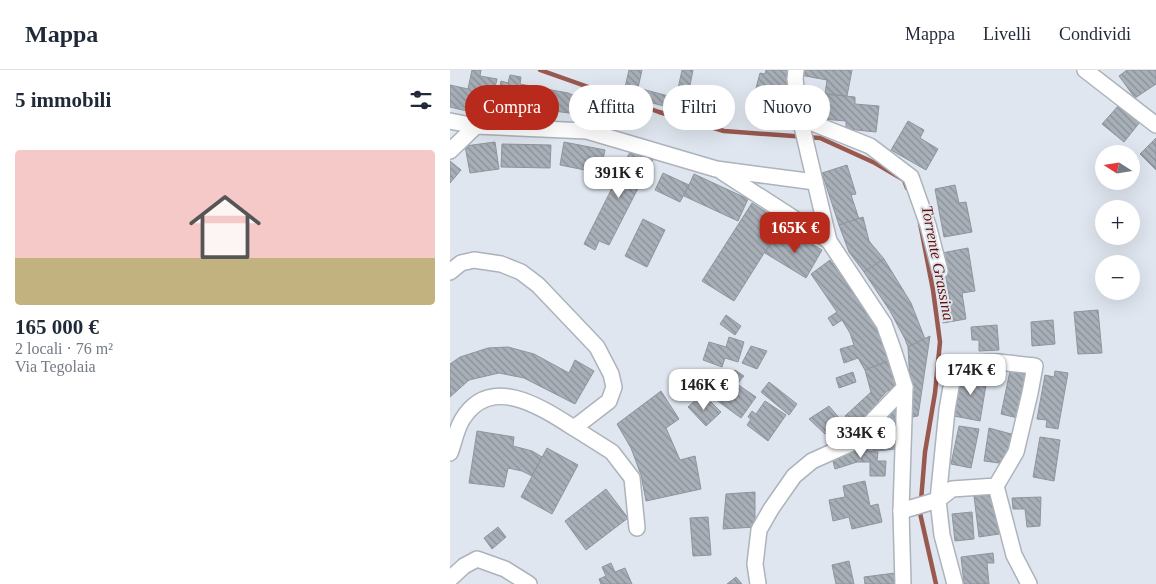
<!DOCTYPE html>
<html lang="it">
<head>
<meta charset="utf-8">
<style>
	:root { --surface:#fff; --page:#f6f6f7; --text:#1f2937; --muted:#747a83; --line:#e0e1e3; --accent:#b82b1c }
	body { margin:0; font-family:"Times New Roman",serif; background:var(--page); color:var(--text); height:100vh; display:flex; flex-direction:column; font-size:19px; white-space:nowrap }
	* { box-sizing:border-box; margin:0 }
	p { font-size:16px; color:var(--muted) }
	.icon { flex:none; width:28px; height:28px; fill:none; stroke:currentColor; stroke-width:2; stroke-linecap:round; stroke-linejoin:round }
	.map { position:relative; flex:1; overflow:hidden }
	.drawer { display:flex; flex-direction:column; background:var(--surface); width:450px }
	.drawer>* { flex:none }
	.top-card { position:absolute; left:15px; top:15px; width:475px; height:45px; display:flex; gap:10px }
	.needle { width:32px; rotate:282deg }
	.tools { position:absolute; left:645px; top:75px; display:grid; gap:10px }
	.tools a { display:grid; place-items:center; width:45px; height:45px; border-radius:50%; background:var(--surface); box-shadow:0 5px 20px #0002; font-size:25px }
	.price { position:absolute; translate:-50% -42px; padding:0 11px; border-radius:10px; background:#fff; color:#222; font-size:16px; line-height:32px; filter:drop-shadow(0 1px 2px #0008) }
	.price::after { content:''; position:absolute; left:50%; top:30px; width:15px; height:11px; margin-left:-8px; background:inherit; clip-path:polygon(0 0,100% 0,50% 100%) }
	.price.on { background:var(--accent); color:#fff }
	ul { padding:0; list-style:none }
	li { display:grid; align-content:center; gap:10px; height:265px; padding:0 15px }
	li span { display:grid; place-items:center; height:155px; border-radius:5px; color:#555 }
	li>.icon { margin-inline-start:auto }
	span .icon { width:90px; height:90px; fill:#fffc; stroke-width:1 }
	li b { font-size:21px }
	h2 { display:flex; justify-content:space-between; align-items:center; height:60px; padding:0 15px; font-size:21px }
	.pill { padding:0 18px; border-radius:22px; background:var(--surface); box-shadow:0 5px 20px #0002; font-size:18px; line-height:45px }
	.pill.on { background:var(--accent); color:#fff }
	header { display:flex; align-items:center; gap:30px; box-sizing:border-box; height:70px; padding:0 25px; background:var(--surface); border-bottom:1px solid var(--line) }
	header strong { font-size:24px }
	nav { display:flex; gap:28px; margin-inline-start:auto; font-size:18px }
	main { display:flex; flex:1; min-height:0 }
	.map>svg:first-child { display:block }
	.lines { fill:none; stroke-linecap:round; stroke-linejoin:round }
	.stream { stroke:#9a594f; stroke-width:4.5 }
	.building { fill:url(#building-back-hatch); stroke:#8f959e }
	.street-casing { stroke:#acb3bb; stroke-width:18 }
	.street { stroke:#fff; stroke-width:15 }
	.labels { text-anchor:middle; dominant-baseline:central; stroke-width:4; stroke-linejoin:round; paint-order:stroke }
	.water-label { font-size:16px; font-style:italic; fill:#670e06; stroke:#dfe6ef }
</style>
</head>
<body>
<header>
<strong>Mappa</strong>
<nav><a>Mappa</a><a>Livelli</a><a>Condividi</a></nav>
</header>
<main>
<section class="drawer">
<h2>5 immobili<svg class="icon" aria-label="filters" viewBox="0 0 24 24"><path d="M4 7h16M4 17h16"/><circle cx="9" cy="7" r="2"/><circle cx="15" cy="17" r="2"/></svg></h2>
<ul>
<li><span style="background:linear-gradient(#f6c9c9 70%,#c2b280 0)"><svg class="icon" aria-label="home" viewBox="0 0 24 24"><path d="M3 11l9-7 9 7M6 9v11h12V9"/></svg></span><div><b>165 000 €</b><p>2 locali · 76 m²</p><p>Via Tegolaia</p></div></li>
</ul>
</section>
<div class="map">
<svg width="706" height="514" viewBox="0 0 706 514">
	<defs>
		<pattern id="building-back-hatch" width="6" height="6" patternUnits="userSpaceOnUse" patternTransform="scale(1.25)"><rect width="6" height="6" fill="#a8afb7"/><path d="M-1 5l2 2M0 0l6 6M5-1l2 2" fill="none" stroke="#898f96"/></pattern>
	</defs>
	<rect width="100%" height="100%" fill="#dfe6ef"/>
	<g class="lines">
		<!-- stream -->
		<g class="stream">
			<polyline points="90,0 209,42 274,61 370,68 425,93 454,110 457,118"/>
			<polyline points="470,153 483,220 490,272 485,323 475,382 470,443 486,514"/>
		</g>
	</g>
	<!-- building -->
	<g class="building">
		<polygon points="22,0 31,0 30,6 47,9 41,35 23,31 21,42 0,37 0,15 18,19"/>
		<polygon points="179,0 192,0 188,18 226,28 232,0 243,0 235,41 173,26"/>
		<polygon points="316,0 340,0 336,25 330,25 330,28 305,22 310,3 315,4"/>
		<polygon points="351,0 402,0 397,26 375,24 377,10 350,5"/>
		<polygon points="677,0 706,0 706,14 685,28 669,6"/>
		<polygon points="60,5 71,7 70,14 118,23 137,31 133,47 119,43 46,33 51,11 58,13"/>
		<polygon points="375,24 405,27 405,34 429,36 426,62 396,59 396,51 372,49"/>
		<polygon points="330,25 342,25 348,57 331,56"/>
		<polygon points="669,35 690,52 674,72 652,54"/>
		<polygon points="458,51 474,60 470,68 488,79 476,100 441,80"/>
		<polygon points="706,68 706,100 690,84"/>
		<polygon points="45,72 49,99 20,103 15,76"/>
		<polygon points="114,72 155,80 150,103 110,95"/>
		<polygon points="52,74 101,75 100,98 51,97"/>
		<polygon points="182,78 203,89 159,175 149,171 145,180 134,174"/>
		<polygon points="0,91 11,100 0,113"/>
		<polygon points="397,95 406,124 401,125 409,149 389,155 372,103"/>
		<polygon points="213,103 239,115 230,132 205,120"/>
		<polygon points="244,104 298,129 288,151 234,126"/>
		<polygon points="505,115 509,133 516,132 522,162 494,167 485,119"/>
		<polygon points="302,133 333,153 284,231 252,211"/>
		<polygon points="413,147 419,171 434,189 414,202 399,182 389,155"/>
		<polygon points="193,149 215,160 197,197 175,186"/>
		<polygon points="342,162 372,180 356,208 315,183 325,167 335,173"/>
		<polygon points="518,178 525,221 512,223 516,249 493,253 490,233 500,231 492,183"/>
		<polygon points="434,189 461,233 475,269 458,277 455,269 440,241 414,202"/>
		<polygon points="380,190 428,259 441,290 415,300 408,288 394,293 390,279 404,275 400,263 392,250 383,256 378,248 387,242 361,204"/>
		<polygon points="648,240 652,283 628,284 624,242"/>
		<polygon points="276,245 291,256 285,265 270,254"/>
		<polygon points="603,250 605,274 582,276 581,252"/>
		<polygon points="547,255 549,280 529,281 529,270 522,270 521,257"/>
		<polygon points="480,266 468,346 462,347 458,277"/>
		<polygon points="279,267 294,272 288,292 275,288 272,297 253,290 259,272 276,277"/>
		<polygon points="301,276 317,281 307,299 292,293"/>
		<polygon points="58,277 84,284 119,303 125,290 144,301 125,334 74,308 49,303 19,310 0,327 0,294 10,287 38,278"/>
		<polygon points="441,290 450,316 437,321 428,331 421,322 415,300"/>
		<polygon points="285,300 294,306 287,314 306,327 291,348 265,329 270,322 266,319 276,306 279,308"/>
		<polygon points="523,300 538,303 530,351 504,346 511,303 522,305"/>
		<polygon points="560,301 577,304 568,348 551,344"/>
		<polygon points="605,301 618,303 608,359 596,357 597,350 587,349 595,305 604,307"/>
		<polygon points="403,302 406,312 389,318 386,308"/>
		<polygon points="319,312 347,334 339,345 311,322"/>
		<polygon points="211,321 229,349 216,358 230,390 245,386 251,419 196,431 191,405 181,378 167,354"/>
		<polygon points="421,322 432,336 393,369 381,357 390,349 396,355 400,351 395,346"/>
		<polygon points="249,327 257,335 261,332 271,342 256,356 238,337"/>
		<polygon points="315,331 336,345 318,371 297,355 301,349 298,347 302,341 306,344"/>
		<polygon points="447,334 445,379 416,382 417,370 426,362 425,357"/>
		<polygon points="379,336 390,349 375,364 359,349"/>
		<polygon points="509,356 529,359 521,398 501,394"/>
		<polygon points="539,358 565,365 559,386 549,393 534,391"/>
		<polygon points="27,361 64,367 63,376 82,381 92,387 82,406 72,401 58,398 54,417 19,413"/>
		<polygon points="590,367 610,370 604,411 583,407"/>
		<polygon points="417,370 416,382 428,382 427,391 436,391 435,406 420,406 420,392 407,392 385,399 382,388"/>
		<polygon points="97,378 128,395 102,444 71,427"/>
		<polygon points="415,411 420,436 428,434 432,452 402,459 399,447 383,451 379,430 395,427 393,416"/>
		<polygon points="156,419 178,448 136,480 115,451"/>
		<polygon points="305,422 305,457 273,459 276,424"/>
		<polygon points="544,424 549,464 529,467 524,426"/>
		<polygon points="591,427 590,456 577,457 575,439 563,439 562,428"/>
		<polygon points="522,442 524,469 505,471 502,444"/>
		<polygon points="258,447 261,485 243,486 240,448"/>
		<polygon points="48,457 56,467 42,479 34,468"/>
		<polygon points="543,483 544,493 537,493 539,514 514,514 511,487"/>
		<polygon points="399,491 404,514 386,514 382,495"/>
		<polygon points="161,493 165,502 175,498 182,514 151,514 149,509 156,506 152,497"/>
		<polygon points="445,503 446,514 415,514 414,507"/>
		<polygon points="286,507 292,514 277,514"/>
	</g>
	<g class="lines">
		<defs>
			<g id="street">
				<polyline points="346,0 345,9 350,48 379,171 434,254 444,282 455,317 451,441 453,514"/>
				<polyline points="635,0 706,55"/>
				<polyline points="350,48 420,76 461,107 478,155 490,201"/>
				<polyline points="0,51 26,56 137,61 266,99 365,112"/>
				<polyline points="0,81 26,56"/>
				<polyline points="272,102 379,171"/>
				<path d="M0 202 11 193 24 190 51 194 71 202 88 215 147 277 161 304 164 317 159 331 124 358C91 337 40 303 12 350 6 360 4 373 0 383"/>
				<polyline points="124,358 162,382 182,408 187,458"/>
				<polyline points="546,416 564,485 579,514"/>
				<polyline points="451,441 488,430 502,419 546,416 566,382 580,323 585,296 548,292 505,294 497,340 488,430 492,465 505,514"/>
				<polyline points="0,509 14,496 27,489 55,499 79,514"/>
				<polyline points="308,514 305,494 309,460 321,439 344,406 362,391 400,374 455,317"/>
			</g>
		</defs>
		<!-- street casing -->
		<use href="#street" class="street-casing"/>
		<!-- street -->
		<use href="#street" class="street"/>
	</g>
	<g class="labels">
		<!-- water labels -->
		<g class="water-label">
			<text transform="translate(488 193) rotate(79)">Torrente Grassina</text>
		</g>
	</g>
</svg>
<div class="tools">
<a><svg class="needle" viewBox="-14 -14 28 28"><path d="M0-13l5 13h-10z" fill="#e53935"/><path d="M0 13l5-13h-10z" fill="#747a83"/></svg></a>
<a>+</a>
<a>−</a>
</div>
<b class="price" style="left:169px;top:129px">391K €</b>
<b class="price on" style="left:345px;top:184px">165K €</b>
<b class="price" style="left:521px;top:326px">174K €</b>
<b class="price" style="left:254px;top:341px">146K €</b>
<b class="price" style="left:411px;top:389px">334K €</b>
<div class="top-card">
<a class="pill on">Compra</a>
<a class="pill">Affitta</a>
<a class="pill">Filtri</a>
<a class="pill">Nuovo</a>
</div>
</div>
</main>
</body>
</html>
